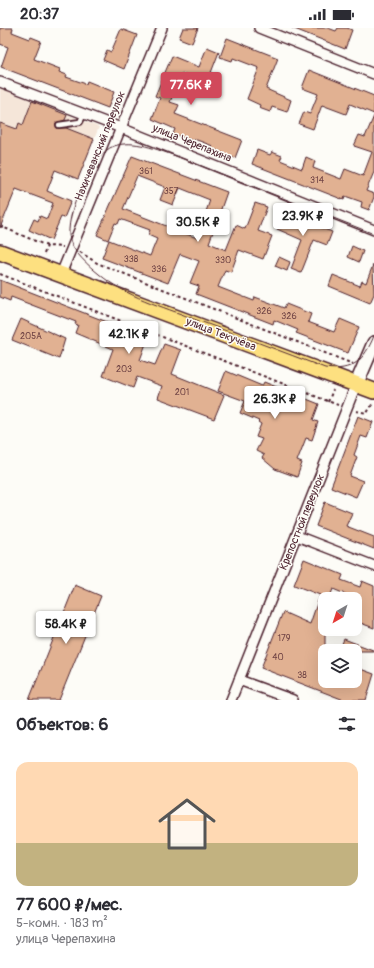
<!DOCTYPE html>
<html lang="ru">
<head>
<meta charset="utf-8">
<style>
	:root { --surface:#fff; --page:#f7f7f7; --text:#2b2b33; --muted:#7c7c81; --line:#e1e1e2; --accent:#d1495b }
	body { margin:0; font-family:Pangolin,sans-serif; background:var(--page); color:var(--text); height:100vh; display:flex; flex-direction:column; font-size:15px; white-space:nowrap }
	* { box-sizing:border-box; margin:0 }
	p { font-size:13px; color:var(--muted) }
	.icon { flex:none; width:22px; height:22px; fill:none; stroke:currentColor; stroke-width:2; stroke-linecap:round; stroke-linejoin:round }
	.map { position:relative; height:672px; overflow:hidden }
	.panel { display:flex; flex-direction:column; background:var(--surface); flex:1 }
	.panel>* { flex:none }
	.needle { width:26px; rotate:219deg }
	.fabs { position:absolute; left:318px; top:564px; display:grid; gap:8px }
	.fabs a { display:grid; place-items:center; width:44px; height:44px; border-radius:8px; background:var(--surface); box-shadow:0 4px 16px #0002; font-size:20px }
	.price { position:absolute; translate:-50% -34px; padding:0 9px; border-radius:4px; background:#fff; color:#222; font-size:13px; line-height:26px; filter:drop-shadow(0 1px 2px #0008) }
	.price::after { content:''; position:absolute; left:50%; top:24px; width:12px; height:9px; margin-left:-6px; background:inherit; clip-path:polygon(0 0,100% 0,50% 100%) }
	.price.on { background:var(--accent); color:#fff }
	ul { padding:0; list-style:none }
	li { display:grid; align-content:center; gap:8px; height:212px; padding:0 16px }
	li+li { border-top:1px solid var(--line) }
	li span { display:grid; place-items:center; height:124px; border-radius:12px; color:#555 }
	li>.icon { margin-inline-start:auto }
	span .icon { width:72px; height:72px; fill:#fffc; stroke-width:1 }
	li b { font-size:17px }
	h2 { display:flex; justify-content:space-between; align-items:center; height:48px; padding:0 16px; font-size:17px }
	.status { display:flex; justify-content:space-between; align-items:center; height:28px; padding:0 20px; background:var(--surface); direction:ltr }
	.status svg { height:11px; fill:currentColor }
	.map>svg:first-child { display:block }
	.built { fill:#f5e6d9 }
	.building { fill:#e1b192; stroke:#4a1f2b; fill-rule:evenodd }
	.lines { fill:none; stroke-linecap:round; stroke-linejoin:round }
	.lane-casing { stroke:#4a1f2b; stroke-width:8 }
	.street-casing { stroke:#4a1f2b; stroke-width:12 }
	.secondary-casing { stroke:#4a1f2b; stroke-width:16 }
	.primary-casing { stroke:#4a1f2b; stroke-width:18 }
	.path { stroke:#4a1f2b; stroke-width:2; stroke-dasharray:3 3; stroke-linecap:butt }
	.lane { stroke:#fdfcf7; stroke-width:4.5 }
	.street { stroke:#fdfcf7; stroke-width:9 }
	.secondary { stroke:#fdfcf7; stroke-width:13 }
	.primary { stroke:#fde080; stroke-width:15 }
	.tram { stroke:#4a1f2b; stroke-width:1 }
	.labels { text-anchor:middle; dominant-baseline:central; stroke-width:3; stroke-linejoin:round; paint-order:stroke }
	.number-label { font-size:9px; fill:#704445 }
	.street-label { font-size:11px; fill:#4a1f2b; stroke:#fdfcf7 }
</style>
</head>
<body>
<div class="status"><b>20:37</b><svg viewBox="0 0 49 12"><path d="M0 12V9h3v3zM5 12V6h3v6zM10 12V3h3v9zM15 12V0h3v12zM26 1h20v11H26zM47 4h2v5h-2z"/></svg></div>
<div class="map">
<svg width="374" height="672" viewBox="0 0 374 672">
	<rect width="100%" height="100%" fill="#fdfcf7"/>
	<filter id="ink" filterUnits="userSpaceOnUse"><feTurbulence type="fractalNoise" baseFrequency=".025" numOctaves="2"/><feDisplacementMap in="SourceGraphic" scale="8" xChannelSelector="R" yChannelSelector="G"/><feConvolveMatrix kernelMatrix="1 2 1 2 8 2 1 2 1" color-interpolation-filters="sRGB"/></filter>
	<g filter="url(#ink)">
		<!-- built -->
		<polygon class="built" points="0,60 99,99 78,151 55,142 47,163 10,148 0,174"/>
		<!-- building -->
		<g class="building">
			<polygon points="0,0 13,0 12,4 30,11 31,9 41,13 34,31 60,41 59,44 67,47 66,49 86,56 87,53 114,64 108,80 1,39 8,19 0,16"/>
			<polygon points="183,0 198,0 192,15 179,10"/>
			<polygon points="292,0 328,0 336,3 338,0 347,0 352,2 345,21"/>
			<polygon points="121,1 137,7 124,41 103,32 107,22 111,24"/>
			<polygon points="227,10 278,30 266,61 291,72 287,84 272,79 270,84 259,80 260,77 247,71 259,40 233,30 232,33 220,29"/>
			<polygon points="207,19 219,24 207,55 182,45 170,74 179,77 175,86 242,112 235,130 212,121 213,118 194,111 193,113 173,106 175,101 152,91 160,70 155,68 172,28 199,39"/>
			<polygon points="309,42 374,68 374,86 350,76 346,86 322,77 313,101 299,96 304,84 310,86 318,66 302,60"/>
			<polygon points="32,73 67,87 65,92 56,95 57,100 66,100 94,111 78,151 55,142 47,163 71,173 64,190 61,189 51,212 29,202 34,191 38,193 40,188 47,191 53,175 16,161 0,200 0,95 17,101 19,95 23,97"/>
			<polygon points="374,88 374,144 366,163 374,166 374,169 369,182 361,179 362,174 345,168 344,172 252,136 257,122 270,127 272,124 282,128 280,132 302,141 306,129 315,133 313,140 341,151 345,141 363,148 372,124 354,118 359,107 365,109"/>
			<path d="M132 128 227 164 209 215 226 222 236 197 245 201 255 175 267 179 258 203 272 208 263 231 239 222 231 244 225 242 218 259 254 273 255 269 284 280 286 276 311 286 308 294 334 304 340 291 359 299 348 325 296 305 298 302 274 292 273 296 196 266 199 258 190 255 199 233 180 226 168 255 102 230 109 212 150 228 157 211 148 207 150 202 120 191 118 196 115 195 108 212 97 207ZM137 148 165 159 160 172 173 177 180 160 210 172 197 210 123 181Z"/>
			<polygon points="283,185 332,204 327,217 314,212 301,245 291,241 302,212 277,201"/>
			<polygon points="352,218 363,223 359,234 348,229"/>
			<polygon points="279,229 290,234 287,243 275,238"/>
			<polygon points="373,237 374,266 370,275 329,258 333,247 360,258 362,253 366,255"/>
			<polygon points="0,252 148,310 140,332 155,337 164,316 181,322 172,346 224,367 214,391 158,370 162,358 137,349 133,360 103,348 113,321 75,305 78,297 75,296 76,294 11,269 10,273 0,269"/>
			<polygon points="21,291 65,311 59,331 12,312"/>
			<polygon points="226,343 262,358 264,354 319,376 313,392 318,394 312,412 306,410 297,433 302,435 297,449 275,441 262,430 264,427 256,423 262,411 256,409 261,396 258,394 259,393 240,385 245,373 218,363"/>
			<polygon points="358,388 373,394 367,410 361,408 354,427 357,429 350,448 363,453 356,469 331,459"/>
			<polygon points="325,474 352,485 346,498 374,509 374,521 316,498"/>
			<polygon points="304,531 343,547 341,552 360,559 362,553 374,558 374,600 355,593 355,571 349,571 350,568 333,561 329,571 325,569 325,653 355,653 355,639 374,646 366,672 344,672 261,640 283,584 310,596 320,567 294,557"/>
			<polygon points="75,557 101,568 59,672 29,672"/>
			<polygon points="344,611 373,622 373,623 339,623"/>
		</g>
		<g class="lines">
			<defs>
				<polyline id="lane" points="59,97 80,94 84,86"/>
				<g id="street">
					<polyline points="259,0 374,46"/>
					<polyline points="0,54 121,100 374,202"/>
					<polyline points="61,246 162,0"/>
					<polyline points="297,508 374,538"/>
					<polyline points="239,652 293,672"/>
					<polyline points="231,672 356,357"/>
				</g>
				<polyline id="secondary" points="356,357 374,315"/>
				<polyline id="primary" points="0,224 374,363"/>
			</defs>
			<!-- lane casing -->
			<use href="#lane" class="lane-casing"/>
			<!-- street casing -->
			<use href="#street" class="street-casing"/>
			<!-- secondary casing -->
			<use href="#secondary" class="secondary-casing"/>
			<!-- primary casing -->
			<use href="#primary" class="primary-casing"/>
			<!-- path -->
			<g class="path">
				<polyline points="0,198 47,218 63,219"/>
				<polyline points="80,224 97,235 353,336"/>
				<polyline points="44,226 47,218"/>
				<polyline points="0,246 338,377"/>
				<polyline points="328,374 333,362"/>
				<polyline points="356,383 367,385 373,375"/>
			</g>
			<!-- lane -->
			<use href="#lane" class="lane"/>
			<!-- street -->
			<use href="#street" class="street"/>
			<!-- secondary -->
			<use href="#secondary" class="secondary"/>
			<!-- primary -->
			<use href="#primary" class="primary"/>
			<!-- tram -->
			<path class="tram" d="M374 206 176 128C157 122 135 111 114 118 92 125 63 190 70 212 73 224 89 238 99 246 126 269 162 278 194 291 238 307 281 323 325 340 353 344 364 332 374 308"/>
		</g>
	</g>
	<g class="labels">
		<!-- number labels -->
		<g class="number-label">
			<text x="146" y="143">361</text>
			<text x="317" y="152">314</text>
			<text x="171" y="163">357</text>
			<text x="131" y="231">338</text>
			<text x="223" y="232">330</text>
			<text x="159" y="241">336</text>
			<text x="264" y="283">326</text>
			<text x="289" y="288">326</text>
			<text x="31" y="308">205А</text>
			<text x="124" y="341">203</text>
			<text x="182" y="364">201</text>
			<text x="284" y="610">179</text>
			<text x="278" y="629">40</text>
			<text x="302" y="647">38</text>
		</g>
		<!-- street labels -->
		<g class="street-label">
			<text transform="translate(192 115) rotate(22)">улица Черепахина</text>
			<text transform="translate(100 118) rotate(-68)">Нахичеванский переулок</text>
			<text transform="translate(221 306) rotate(21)">улица Текучёва</text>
			<text transform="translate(302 494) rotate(-68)">Крепостной переулок</text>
		</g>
	</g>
</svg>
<div class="fabs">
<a><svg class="needle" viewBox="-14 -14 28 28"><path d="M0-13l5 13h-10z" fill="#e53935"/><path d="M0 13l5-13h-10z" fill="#7c7c81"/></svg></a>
<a><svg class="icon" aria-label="layers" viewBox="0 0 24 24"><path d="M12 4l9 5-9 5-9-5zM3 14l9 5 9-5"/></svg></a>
</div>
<b class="price on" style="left:191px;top:78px">77.6K ₽</b>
<b class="price" style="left:303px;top:209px">23.9K ₽</b>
<b class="price" style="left:198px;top:215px">30.5K ₽</b>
<b class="price" style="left:129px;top:327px">42.1K ₽</b>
<b class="price" style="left:275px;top:392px">26.3K ₽</b>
<b class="price" style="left:66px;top:617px">58.4K ₽</b>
</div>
<section class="panel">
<h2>Объектов: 6<svg class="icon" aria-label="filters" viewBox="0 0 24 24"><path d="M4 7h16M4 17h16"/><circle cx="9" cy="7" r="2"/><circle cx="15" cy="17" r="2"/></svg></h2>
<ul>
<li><span style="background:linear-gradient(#ffd9b3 65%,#c2b280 0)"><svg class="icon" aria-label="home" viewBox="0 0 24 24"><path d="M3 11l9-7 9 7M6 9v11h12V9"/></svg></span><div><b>77 600 ₽/мес.</b><p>5-комн. · 183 m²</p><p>улица Черепахина</p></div></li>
</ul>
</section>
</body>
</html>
